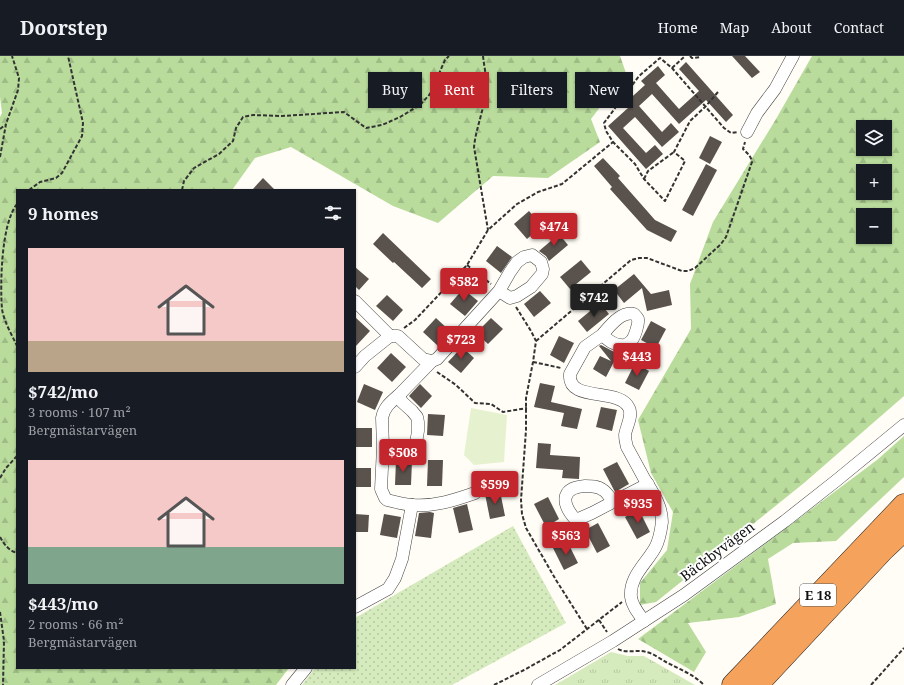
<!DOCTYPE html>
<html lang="en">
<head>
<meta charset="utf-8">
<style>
	:root { --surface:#171b24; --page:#20242c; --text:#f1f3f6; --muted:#9ea1a6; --line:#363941; --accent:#c4262e }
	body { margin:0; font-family:"Noto Serif",serif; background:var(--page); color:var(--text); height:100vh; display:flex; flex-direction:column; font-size:15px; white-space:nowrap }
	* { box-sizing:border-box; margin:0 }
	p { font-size:13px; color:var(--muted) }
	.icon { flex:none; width:22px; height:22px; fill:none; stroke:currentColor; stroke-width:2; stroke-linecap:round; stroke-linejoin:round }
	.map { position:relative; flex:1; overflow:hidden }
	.details { position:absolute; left:16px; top:133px; width:340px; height:480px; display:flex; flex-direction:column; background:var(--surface); border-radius:0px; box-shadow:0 1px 3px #0004 }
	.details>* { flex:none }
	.top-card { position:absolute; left:368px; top:16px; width:380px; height:36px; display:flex; gap:8px }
	.tools { position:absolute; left:856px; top:64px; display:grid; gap:8px }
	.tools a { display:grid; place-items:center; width:36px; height:36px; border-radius:0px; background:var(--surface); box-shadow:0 1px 3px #0004; font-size:20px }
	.price { position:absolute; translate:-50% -34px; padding:0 9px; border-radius:4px; background:var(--accent); color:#fff; font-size:13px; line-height:26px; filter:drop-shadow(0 1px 2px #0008) }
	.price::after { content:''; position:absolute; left:50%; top:24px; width:12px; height:9px; margin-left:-6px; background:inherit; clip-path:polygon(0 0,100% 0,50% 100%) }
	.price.selected { background:#222; color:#fff }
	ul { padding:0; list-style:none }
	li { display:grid; align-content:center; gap:8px; height:212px; padding:0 12px }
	li span { display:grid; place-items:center; height:124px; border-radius:0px; color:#555 }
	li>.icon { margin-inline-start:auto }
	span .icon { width:72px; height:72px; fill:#fffc; stroke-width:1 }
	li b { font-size:17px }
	h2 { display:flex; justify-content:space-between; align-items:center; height:48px; padding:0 12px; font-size:17px }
	.tag { padding:0 14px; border-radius:0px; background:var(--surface); box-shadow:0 1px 3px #0004; font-size:14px; line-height:36px }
	.tag.selected { background:var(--accent); color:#fff }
	header { display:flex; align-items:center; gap:24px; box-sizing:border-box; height:56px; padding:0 20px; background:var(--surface); border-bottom:1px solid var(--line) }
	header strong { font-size:19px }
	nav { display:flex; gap:22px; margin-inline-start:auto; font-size:14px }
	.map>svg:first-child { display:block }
	.grass { fill:url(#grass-tufts) }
	.forest { fill:url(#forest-firs); fill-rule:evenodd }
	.park { fill:url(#park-dots) }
	.pitch { fill:#e6f2cf }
	.building { fill:#5a524d }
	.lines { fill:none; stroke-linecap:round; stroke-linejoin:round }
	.street-casing { stroke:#444; stroke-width:13 }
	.highway-casing { stroke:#222; stroke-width:23 }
	.path { stroke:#333; stroke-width:2; stroke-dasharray:4 2; stroke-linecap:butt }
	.street { stroke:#fff; stroke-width:12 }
	.highway { stroke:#f5a25d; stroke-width:22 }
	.labels { text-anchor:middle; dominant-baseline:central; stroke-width:4; stroke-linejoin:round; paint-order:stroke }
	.shield { fill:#fff; stroke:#585858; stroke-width:1 }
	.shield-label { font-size:13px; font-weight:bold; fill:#111 }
	.street-label { font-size:14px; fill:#111; stroke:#fff }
</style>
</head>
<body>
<header>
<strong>Doorstep</strong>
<nav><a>Home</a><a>Map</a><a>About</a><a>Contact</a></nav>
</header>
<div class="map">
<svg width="904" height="629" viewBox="0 0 904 629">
	<defs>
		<pattern id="grass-tufts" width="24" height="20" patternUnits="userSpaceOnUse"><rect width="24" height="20" fill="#d5ebbd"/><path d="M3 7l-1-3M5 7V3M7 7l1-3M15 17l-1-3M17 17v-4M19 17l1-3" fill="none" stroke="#b6c8a1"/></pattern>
		<pattern id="forest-firs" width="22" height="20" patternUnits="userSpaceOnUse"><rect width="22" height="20" fill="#b9dc9c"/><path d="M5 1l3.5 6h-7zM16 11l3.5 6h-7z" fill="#9ebc85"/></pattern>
		<pattern id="park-dots" width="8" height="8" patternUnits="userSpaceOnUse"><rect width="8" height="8" fill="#d5ebbd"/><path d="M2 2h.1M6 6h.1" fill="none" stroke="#b6c8a1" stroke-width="1.8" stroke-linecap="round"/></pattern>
	</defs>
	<rect width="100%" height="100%" fill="#fffdf5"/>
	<!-- grass -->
	<polygon class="grass" points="611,596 628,600 644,600 695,629 555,629"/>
	<!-- forest -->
	<g class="forest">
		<polygon points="0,0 620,0 626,17 591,63 600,86 548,122 493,120 438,167 393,150 291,91 255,102 232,134 17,134 17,612 289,612 276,629 0,629 0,61 2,57 0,41"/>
		<path d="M812 0H904V340L804 427 656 546 640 549V527L667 494 673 456 651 417 638 364 691 273 690 228 713 166 776 63ZM863 71H885V93H863ZM863 115H885V137H863ZM863 159H885V181H863Z"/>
		<polygon points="904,380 904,421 836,485 793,487 768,503 776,548 739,561 688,567 706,596 694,616 638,583 877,404"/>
	</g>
	<!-- park -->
	<polygon class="park" points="513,470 566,567 452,629 302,629 315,612 355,612 355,562"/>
	<!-- pitch -->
	<polygon class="pitch" points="471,352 507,359 504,406 474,409 464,399"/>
	<!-- building -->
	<g class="building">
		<polygon points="732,0 745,0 760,16 752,22"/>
		<polygon points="686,6 733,59 726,66 706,44 679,68 652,38 639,50 662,76 671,67 679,76 662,91 635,61 623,72 646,97 655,89 663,98 646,113 608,70 628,52 624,48 645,29 641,25 658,10 665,19 656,27 679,53 699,35 679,13"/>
		<polygon points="710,80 722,86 710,108 699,102"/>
		<polygon points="603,102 620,120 618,122 655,164 677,175 671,186 647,174 610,133 612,131 594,110"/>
		<polygon points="706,108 717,114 693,160 682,154"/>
		<polygon points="263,122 275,134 252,134"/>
		<polygon points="529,155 542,170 527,183 514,168"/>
		<polygon points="383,177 431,223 422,232 394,206 393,207 373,188"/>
		<polygon points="559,178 568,189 549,205 546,200 539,195"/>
		<polygon points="497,190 512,201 501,217 486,205"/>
		<polygon points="581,204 591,216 570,233 560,221"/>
		<polygon points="355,211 369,223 359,234 355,230"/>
		<polygon points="634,218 651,238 669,234 672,249 647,255 642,232 624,247 614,234"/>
		<polygon points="463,233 478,245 465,260 450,248"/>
		<polygon points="540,235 551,247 534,261 524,248"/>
		<polygon points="387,239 403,254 393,265 376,250"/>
		<polygon points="600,247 609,258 587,276 578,265"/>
		<polygon points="355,261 370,275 355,291"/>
		<polygon points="436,262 451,276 438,290 423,276"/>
		<polygon points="491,262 503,273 488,288 476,277"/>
		<polygon points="651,265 666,273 656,292 641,284"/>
		<polygon points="559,280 574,287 564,307 550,299"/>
		<polygon points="601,289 618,298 606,321 593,313 600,300 611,305 599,290"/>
		<polygon points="462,291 474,302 461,317 448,306"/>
		<polygon points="391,297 406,311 392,326 377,312"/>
		<polygon points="635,307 649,315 639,334 625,327"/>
		<polygon points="540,327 555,330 551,346 582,353 577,373 561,370 564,357 534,351"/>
		<polygon points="364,328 383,336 375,354 357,346"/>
		<polygon points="420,328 432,340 421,352 409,340"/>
		<polygon points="601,351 617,354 612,375 596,371"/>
		<polygon points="428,358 445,359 443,380 427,379"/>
		<rect x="355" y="372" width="17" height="19"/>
		<polygon points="538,387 551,388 550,399 580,401 579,423 562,422 563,414 536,412"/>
		<polygon points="396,404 412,405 411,429 395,429"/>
		<polygon points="428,404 443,404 442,430 427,430"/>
		<polygon points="617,406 629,428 615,436 603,413"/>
		<rect x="355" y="412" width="16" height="19"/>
		<polygon points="500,435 505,460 490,463 485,438"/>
		<polygon points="548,441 559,463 546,471 534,448"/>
		<polygon points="467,448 473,474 459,477 453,452"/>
		<polygon points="639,454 650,476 637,483 625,461"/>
		<polygon points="430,456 434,457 431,482 415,480 419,457"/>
		<polygon points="355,458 369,459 368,476 355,476"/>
		<polygon points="384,458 401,461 397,482 380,479"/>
		<polygon points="598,467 610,490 597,497 585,474"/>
		<polygon points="567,485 578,507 564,514 553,492"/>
	</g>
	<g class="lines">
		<defs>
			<g id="street">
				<polyline points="747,76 757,57 775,33 793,0"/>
				<polyline points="355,245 390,280 365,300 355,311"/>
				<path d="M602 279C610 270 621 255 634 258 636 260 637 261 638 263 639 267 635 280 632 284 629 287 625 290 621 289 613 289 607 283 602 279L585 291 570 318C567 347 620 331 629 352 633 360 626 371 625 379 625 384 626 387 627 391 633 402 639 413 645 424 653 437 662 450 662 466 661 474 659 485 655 492 646 508 629 521 631 541 632 550 639 558 644 565"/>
				<polyline points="390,280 398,280 423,303 432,305"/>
				<polyline points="399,339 432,305 437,303 499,235 510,216 517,206 524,201 532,199 541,206 543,213 542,218 531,231 517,240 510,242 499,235"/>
				<path d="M383 391 382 362C384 351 391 346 399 339L402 346 412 355 417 361 418 366V375L416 387 412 391 407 393 383 391 381 433 385 442 387 444C395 446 403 448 412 449 434 451 455 444 475 437"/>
				<path d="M613 446C610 442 607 436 603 434 598 430 591 430 585 430 559 432 562 449 576 464L592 457 613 446 648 428"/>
				<polyline points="355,551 388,533 395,522 402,503 412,449"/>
				<polyline points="292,629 306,612"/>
				<polyline points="538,629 613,585 684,539 785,465 837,424 904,369"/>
			</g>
			<g id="highway">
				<polyline points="733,629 904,449"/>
				<polyline points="757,629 883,494 904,474"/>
			</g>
		</defs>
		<!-- street casing -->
		<use href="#street" class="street-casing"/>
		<!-- highway casing -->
		<use href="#highway" class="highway-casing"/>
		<!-- path -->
		<g class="path">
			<path d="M483 0C484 10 487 22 486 32 485 52 476 71 474 91L488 174"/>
			<polyline points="690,0 692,2 701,1"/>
			<polyline points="672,12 685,0"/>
			<polyline points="718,36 705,51 690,65 674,96 685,105 665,145 644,123 635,108 613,86 606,75 604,67 639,20 660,2 672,12 724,72 731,77 738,76"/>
			<polyline points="0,73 5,69"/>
			<polyline points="0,101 6,68 18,34 19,22 12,0"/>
			<polyline points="644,123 648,115 674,96"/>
			<polyline points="29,134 40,126 56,122 62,117 82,80 83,67 68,0"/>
			<polyline points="182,134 184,125 194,112 219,98 233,85 236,72 243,61 253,59 282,60 344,56 366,72 382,69 400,61 420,49 430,38 445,4 449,0"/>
			<path d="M17 148C1 168 0 229 2 253 4 266 12 279 17 290"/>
			<polyline points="467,209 491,228"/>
			<polyline points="516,251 531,275 536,285 533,306 526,342 526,374 521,444 522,458 526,472 556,524 587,573"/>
			<polyline points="404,272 415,264 467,209 488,174 517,148 538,136 562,128 613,86"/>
			<path d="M536 285 631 204 639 202H647L682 215H688L695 212 721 188 726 181 752 106C751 100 747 97 743 93L745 86"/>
			<polyline points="533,306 561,312"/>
			<polyline points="437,316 456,329 475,347 491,348 503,356 527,352"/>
			<polyline points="0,422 6,412 17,400"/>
			<path d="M0 481C4 488 9 495 17 497"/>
			<polyline points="0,556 4,585 3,629"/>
			<polyline points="599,564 607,576"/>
			<path d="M618 593C627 598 637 593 646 596 653 597 660 603 666 606 679 613 693 618 704 629"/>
			<polyline points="494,629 524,614 560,594 622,546"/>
			<polyline points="871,629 904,592"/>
		</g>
		<!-- street -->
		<use href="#street" class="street"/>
		<!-- highway -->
		<use href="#highway" class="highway"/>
	</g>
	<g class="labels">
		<!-- shield labels -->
		<rect class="shield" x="800" y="528" width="36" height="22" rx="3"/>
		<g class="shield-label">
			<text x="818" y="539">E 18</text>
		</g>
		<!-- street labels -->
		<g class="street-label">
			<text transform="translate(717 495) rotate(-37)">Bäckbyvägen</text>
		</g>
	</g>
</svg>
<div class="tools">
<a><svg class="icon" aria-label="layers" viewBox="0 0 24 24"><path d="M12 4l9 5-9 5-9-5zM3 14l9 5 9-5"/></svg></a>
<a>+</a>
<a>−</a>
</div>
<b class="price" style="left:554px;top:191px">$474</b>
<b class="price" style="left:464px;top:246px">$582</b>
<b class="price selected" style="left:594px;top:262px">$742</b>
<b class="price" style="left:461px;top:304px">$723</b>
<b class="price" style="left:637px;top:321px">$443</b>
<b class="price" style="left:403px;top:417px">$508</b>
<b class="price" style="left:495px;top:449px">$599</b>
<b class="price" style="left:638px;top:468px">$935</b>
<b class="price" style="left:566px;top:500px">$563</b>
<div class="top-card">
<a class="tag">Buy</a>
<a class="tag selected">Rent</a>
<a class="tag">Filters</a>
<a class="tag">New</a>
</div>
<section class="details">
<h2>9 homes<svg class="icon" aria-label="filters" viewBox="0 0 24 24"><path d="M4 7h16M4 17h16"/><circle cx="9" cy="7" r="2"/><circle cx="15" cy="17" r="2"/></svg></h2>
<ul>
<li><span style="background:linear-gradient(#f6c9c9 75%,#b9a48a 0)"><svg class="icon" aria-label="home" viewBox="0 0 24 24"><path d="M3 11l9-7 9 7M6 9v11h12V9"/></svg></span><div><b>$742/mo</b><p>3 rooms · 107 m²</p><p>Bergmästarvägen</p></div></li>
<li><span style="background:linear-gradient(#f6c9c9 70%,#7fa58c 0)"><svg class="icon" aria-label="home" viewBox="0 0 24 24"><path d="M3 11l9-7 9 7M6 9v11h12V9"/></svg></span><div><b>$443/mo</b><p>2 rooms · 66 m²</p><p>Bergmästarvägen</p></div></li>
</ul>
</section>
</div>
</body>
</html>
